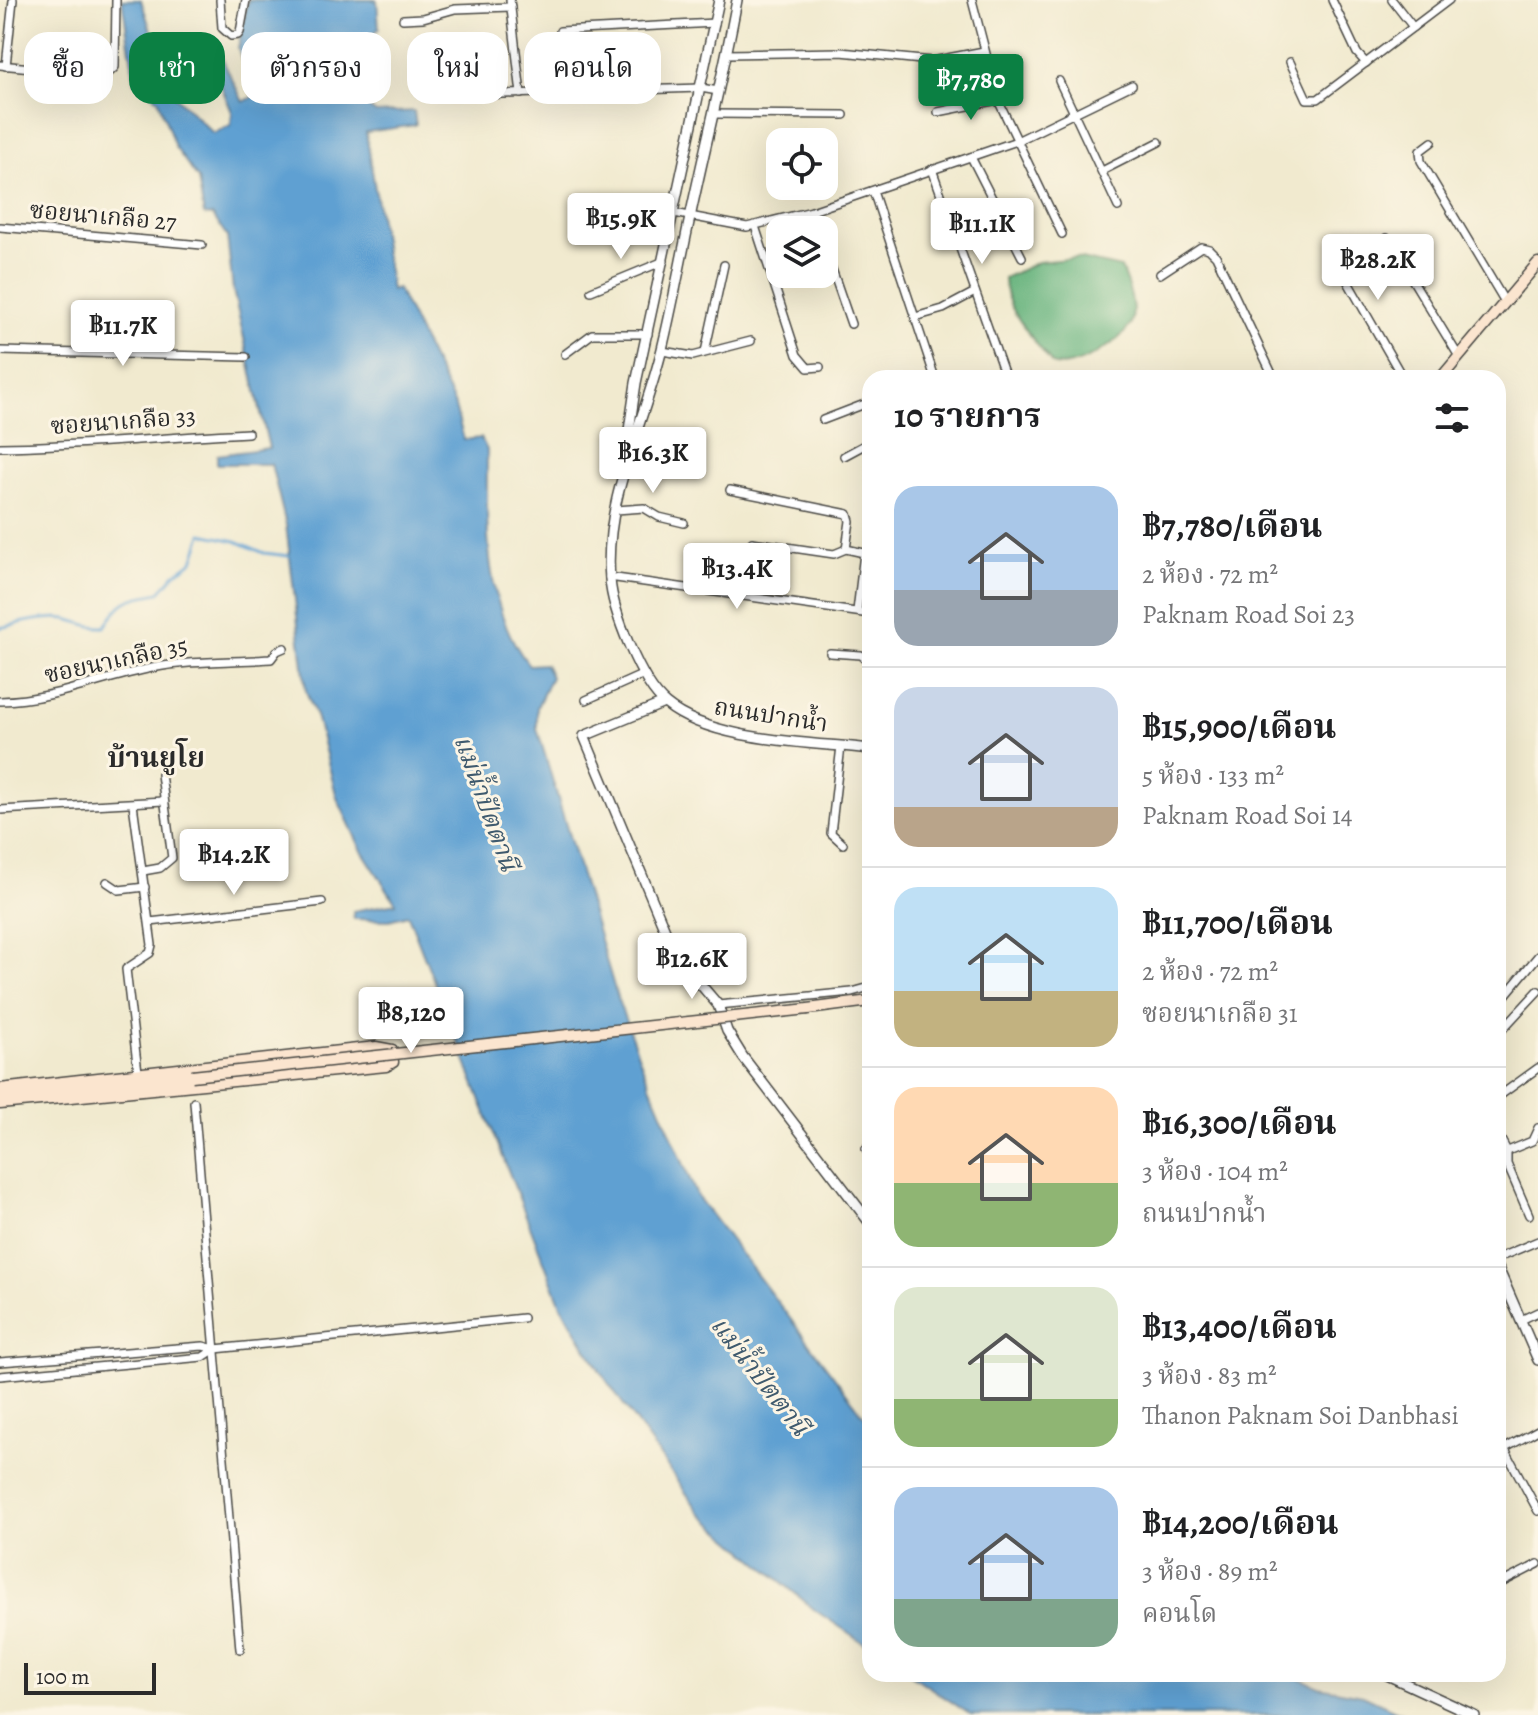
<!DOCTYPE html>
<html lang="th">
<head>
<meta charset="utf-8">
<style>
	:root { --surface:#fff; --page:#f2f2f2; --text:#202124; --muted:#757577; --line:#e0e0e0; --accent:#0b8043 }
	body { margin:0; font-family:Alegreya,"Noto Serif Thai",serif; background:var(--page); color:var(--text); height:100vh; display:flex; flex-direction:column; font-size:30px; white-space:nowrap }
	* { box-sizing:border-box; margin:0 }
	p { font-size:26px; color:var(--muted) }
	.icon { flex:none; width:44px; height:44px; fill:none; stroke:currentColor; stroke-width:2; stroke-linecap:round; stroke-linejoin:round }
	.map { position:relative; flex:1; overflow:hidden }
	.sheet { position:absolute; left:862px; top:370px; width:644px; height:1312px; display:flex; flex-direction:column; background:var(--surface); border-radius:24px; box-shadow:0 8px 32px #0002 }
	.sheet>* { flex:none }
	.hud { position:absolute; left:24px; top:32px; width:718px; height:72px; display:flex; gap:16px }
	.fabs { position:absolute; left:766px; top:128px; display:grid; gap:16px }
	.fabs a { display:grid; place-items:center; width:72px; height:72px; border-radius:16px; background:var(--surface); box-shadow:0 8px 32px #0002; font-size:40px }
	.scale { position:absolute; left:24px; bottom:20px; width:132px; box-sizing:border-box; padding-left:8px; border:4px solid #2b2b2b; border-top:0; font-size:22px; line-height:28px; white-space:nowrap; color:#2b2b2b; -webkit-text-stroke:6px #fcf5e5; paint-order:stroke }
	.price { position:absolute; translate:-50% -68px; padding:0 18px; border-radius:8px; background:#fff; color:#222; font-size:26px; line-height:52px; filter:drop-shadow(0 2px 4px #0008) }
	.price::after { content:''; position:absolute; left:50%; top:48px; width:24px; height:18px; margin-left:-12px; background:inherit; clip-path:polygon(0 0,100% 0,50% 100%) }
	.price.active { background:var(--accent); color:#fff }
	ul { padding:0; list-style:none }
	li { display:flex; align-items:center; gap:24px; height:200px; padding:0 32px }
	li+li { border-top:2px solid var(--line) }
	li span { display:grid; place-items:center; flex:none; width:224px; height:160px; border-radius:24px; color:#555 }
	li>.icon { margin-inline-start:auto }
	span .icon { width:96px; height:96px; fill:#fffc; stroke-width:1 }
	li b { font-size:34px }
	h2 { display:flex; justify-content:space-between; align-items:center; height:96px; padding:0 32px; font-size:34px }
	.tag { padding:0 28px; border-radius:24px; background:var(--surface); box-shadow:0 8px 32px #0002; font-size:28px; line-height:72px }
	.tag.active { background:var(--accent); color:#fff }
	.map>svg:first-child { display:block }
	.forest { fill:#67b47e; stroke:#497054; stroke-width:2 }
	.water { fill:#5ea0d2; stroke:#44667e; stroke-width:2 }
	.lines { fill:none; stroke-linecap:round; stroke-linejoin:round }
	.stream { stroke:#5ea0d2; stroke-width:3 }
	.minor-casing { stroke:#494844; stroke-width:10 }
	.tertiary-casing { stroke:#494844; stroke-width:12 }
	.secondary-casing { stroke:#494844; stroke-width:13 }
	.minor { stroke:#fff; stroke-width:7 }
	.tertiary { stroke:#fff; stroke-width:9 }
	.secondary { stroke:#fbe5cf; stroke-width:10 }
	.secondary-bridge-casing { stroke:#494844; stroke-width:13; stroke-linecap:butt }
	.secondary-bridge { stroke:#fbe5cf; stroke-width:10 }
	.labels { text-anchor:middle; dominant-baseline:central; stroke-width:6; stroke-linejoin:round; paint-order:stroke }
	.street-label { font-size:24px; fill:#2b2b2b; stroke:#fcf5e5 }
	.water-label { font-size:26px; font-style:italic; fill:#3f5a6e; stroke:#fcf5e5 }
	.quarter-label { font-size:28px; font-weight:bold; fill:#2b2b2b; stroke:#fcf5e5 }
</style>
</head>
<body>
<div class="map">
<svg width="1538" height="1715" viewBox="0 0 1538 1715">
	<rect width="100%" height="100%" fill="#fcf5e5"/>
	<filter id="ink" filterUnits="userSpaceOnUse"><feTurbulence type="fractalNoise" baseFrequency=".0125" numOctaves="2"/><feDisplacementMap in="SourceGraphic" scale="16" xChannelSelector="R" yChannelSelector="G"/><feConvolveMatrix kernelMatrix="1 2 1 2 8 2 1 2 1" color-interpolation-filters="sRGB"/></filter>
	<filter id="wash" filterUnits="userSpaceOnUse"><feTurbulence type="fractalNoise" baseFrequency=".006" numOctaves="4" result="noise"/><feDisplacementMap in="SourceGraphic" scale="32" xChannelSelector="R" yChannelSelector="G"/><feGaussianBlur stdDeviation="1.8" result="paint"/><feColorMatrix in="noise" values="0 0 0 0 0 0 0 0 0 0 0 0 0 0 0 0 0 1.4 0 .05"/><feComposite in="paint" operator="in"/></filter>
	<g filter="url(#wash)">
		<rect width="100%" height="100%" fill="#f1eacf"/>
		<!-- forest -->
		<path class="forest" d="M1077 258 1121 268C1127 283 1137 306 1131 323 1124 341 1070 374 1052 364 1035 340 1003 308 1004 278L1038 262Z"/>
		<!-- water -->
		<g class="water">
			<path d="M122 0H141L171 92 213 133 231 125 232 112 208 54 218 50 243 102 253 97 238 48 248 0H377L379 29 367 37 369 108 376 113 414 111 416 125 366 132 391 290 397 288 454 403 464 440 481 438 487 450C487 522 482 606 529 665L545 664 551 677 537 707V728L618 1000 643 1068 697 1196 870 1424V1647L816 1611 701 1514 600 1371 561 1305 408 915 389 920 354 919 353 911 396 903 361 849 337 798 317 719 306 691 286 525 271 464H217V455L269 448 233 290 227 236 213 216 204 215 198 179 175 147 158 99 135 82Z"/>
			<polygon points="910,1674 1291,1674 1319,1687 1363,1695 1406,1715 971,1715"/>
		</g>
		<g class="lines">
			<!-- stream -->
			<path class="stream" d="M0 628C21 623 45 616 66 619 80 622 90 628 105 627 122 599 127 599 159 593L175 574 193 561 202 534 236 541 264 553 289 556"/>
		</g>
	</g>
	<g filter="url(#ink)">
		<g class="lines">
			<defs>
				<g id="minor">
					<polyline points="220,0 222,28 231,36 238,35 240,32 246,0"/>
					<polyline points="510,0 521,94"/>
					<polyline points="972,0 998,100 1062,234"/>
					<polyline points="1332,0 1357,53 1366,63"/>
					<polyline points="1392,0 1413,27"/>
					<polyline points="403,19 423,18 455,9 511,7"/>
					<polyline points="560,31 715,23"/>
					<polyline points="727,54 841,52 932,61 984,51"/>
					<polyline points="1290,62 1307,99 1318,99 1449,0"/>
					<polyline points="0,65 96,74 111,71 115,67 116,0"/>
					<polyline points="6,66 13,0"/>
					<polyline points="1059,81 1118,207"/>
					<path d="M418 86C446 82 450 76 473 95L701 88 718 91"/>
					<polyline points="938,112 998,100"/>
					<polyline points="713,114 844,115"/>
					<polyline points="1432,142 1420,151 1421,161 1505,302"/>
					<polyline points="971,157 1022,257"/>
					<polyline points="932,169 1004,373"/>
					<polyline points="1102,171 1159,142"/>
					<polyline points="873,191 935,378"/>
					<polyline points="812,211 818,230"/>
					<polyline points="674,213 747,227 812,211 1017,141 1132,85"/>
					<polyline points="755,226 797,355 808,368 820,367"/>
					<polyline points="0,227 202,245"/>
					<polyline points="1387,238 1458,355"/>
					<polyline points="1325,242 1403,378"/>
					<polyline points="824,246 851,324"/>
					<polyline points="1160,274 1201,247 1209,249 1216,256 1274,378"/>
					<polyline points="591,291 664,261"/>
					<polyline points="915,317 943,309 975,292"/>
					<polyline points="0,351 246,357"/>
					<polyline points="662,351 693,356 751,341"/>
					<polyline points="705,352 724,265"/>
					<polyline points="565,354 592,334 648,334"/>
					<polyline points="823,420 870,402"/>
					<path d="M0 447C83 446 165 437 248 433"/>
					<polyline points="844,456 870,442"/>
					<polyline points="730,490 848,514 850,521 846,549 864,553 857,611"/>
					<polyline points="616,510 644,508 659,517 684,523"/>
					<polyline points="752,542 834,554 846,549"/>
					<polyline points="609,577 870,614"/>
					<polyline points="830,653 861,655 870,662"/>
					<polyline points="586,700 644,674"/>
					<path d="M0 701C53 700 101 678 152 668 192 660 231 662 271 659L277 651 284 648"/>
					<polyline points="841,746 831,833 843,844"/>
					<polyline points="133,804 152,945 150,953 126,969 138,1072"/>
					<polyline points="0,810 164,801"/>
					<polyline points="143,871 160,868 172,858 161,774"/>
					<polyline points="107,882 119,890 145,887"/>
					<polyline points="150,922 322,902"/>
					<polyline points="1498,1004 1538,956"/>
					<polyline points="718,1005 852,992 870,987"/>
					<polyline points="1498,1034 1538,991"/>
					<polyline points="1498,1097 1538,1068"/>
					<polyline points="194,1102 240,1649"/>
					<polyline points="1498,1134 1507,1151 1507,1164 1529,1215"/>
					<polyline points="866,1149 870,1146"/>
					<polyline points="1498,1155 1532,1141 1538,1128"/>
					<polyline points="1498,1258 1538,1241"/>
					<polyline points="1521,1320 1538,1312"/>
					<polyline points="0,1362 203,1346 215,1349 523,1318"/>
					<polyline points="0,1376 203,1357 215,1349"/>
					<polyline points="1504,1448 1538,1511"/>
					<polyline points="1498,1452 1538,1430"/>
					<polyline points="1498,1571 1503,1582 1538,1564"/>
				</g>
				<g id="tertiary">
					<path d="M737 0C724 72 706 142 691 213 681 258 673 304 662 349 644 424 603 501 610 579 612 610 641 684 666 704 712 742 811 742 870 749"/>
					<polyline points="625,457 636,383 719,0"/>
					<polyline points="664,703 584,736 667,935 685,966 718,1005 727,1031 743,1057 870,1223"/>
					<polyline points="1498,1268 1538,1360"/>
					<polyline points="1385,1674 1474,1715"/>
				</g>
				<g id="secondary">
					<polyline points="1441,378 1538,263"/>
					<polyline points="808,1009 870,1001"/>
					<polyline points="0,1089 376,1047 392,1050 393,1062 386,1066 0,1104"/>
					<polyline points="0,1098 192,1076"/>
				</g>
			</defs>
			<!-- minor casing -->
			<use href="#minor" class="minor-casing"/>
			<!-- tertiary casing -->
			<use href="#tertiary" class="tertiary-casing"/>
			<!-- secondary casing -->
			<use href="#secondary" class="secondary-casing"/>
			<!-- minor -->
			<use href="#minor" class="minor"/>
			<!-- tertiary -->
			<use href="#tertiary" class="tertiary"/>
			<!-- secondary -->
			<use href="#secondary" class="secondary"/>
			<defs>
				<polyline id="secondary-bridge" points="192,1076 808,1009"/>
			</defs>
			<!-- secondary-bridge casing -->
			<use href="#secondary-bridge" class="secondary-bridge-casing"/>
			<!-- secondary-bridge -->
			<use href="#secondary-bridge" class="secondary-bridge"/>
		</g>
	</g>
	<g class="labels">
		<!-- street labels -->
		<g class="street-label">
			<text transform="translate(103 216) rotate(5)">ซอยนาเกลือ 27</text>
			<text transform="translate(123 421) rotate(-4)">ซอยนาเกลือ 33</text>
			<text transform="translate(116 660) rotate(-12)">ซอยนาเกลือ 35</text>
			<text transform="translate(771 715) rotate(9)">ถนนปากน้ำ</text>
		</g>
		<!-- water labels -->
		<g class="water-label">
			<text transform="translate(486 803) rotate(70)">แม่น้ำปัตตานี</text>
			<text transform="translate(760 1376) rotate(52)">แม่น้ำปัตตานี</text>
		</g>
		<!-- quarter labels -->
		<g class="quarter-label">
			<text x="156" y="758">บ้านยูโย</text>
		</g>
	</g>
</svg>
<div class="fabs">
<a><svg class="icon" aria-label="locate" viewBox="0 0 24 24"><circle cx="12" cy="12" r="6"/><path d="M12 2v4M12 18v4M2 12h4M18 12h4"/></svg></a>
<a><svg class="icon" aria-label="layers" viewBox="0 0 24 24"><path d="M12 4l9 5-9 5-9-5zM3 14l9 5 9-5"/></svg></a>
</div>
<div class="scale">100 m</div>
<b class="price active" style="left:971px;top:122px">฿7,780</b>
<b class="price" style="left:621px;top:261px">฿15.9K</b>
<b class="price" style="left:982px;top:266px">฿11.1K</b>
<b class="price" style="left:1378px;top:302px">฿28.2K</b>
<b class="price" style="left:123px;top:368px">฿11.7K</b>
<b class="price" style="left:653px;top:495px">฿16.3K</b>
<b class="price" style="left:737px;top:611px">฿13.4K</b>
<b class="price" style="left:234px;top:897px">฿14.2K</b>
<b class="price" style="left:692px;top:1001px">฿12.6K</b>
<b class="price" style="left:411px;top:1055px">฿8,120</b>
<div class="hud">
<a class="tag">ซื้อ</a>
<a class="tag active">เช่า</a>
<a class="tag">ตัวกรอง</a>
<a class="tag">ใหม่</a>
<a class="tag">คอนโด</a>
</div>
<section class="sheet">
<h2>10 รายการ<svg class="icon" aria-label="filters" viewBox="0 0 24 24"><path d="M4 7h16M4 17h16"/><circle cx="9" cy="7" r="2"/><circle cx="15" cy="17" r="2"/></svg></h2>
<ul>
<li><span style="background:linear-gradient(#a9c7e8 65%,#9aa5b1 0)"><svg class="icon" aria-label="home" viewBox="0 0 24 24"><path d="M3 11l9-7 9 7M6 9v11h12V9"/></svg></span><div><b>฿7,780/เดือน</b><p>2 ห้อง · 72 m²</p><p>Paknam Road Soi 23</p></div></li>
<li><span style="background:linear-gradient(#c9d6e8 75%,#b9a48a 0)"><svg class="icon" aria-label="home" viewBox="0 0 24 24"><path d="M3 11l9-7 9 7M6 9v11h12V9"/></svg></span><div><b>฿15,900/เดือน</b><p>5 ห้อง · 133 m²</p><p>Paknam Road Soi 14</p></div></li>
<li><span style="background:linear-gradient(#bfe0f5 65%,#c2b280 0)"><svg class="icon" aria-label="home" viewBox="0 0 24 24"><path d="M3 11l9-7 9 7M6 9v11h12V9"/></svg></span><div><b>฿11,700/เดือน</b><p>2 ห้อง · 72 m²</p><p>ซอยนาเกลือ 31</p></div></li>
<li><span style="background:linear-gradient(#ffd9b3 60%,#8fb573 0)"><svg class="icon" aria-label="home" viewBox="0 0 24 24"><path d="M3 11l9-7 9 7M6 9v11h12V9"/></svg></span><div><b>฿16,300/เดือน</b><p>3 ห้อง · 104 m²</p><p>ถนนปากน้ำ</p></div></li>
<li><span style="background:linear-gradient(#dfe7d0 70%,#8fb573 0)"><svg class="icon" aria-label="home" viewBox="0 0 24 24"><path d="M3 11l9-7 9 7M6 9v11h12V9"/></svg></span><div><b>฿13,400/เดือน</b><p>3 ห้อง · 83 m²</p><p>Thanon Paknam Soi Danbhasi</p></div></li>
<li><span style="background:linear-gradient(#a9c7e8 70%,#7fa58c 0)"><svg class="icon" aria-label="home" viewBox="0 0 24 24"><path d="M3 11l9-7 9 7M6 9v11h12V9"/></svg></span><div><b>฿14,200/เดือน</b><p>3 ห้อง · 89 m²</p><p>คอนโด</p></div></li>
</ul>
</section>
</div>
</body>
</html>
